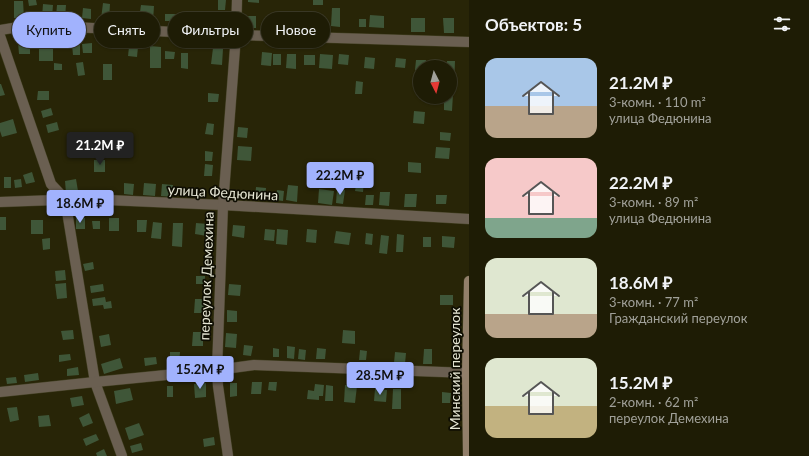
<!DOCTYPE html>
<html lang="ru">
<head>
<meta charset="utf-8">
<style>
	:root { --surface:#1e1c05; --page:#2b2913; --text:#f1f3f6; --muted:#a1a19a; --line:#3c3a27; --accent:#a1b2fd }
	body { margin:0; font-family:Lato,sans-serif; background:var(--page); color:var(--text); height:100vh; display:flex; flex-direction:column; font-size:15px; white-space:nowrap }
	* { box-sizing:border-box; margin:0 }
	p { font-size:13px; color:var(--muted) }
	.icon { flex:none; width:22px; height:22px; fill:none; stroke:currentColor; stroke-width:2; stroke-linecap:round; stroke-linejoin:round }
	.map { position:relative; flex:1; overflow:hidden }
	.side { display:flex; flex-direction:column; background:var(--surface); width:340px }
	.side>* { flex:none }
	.guide { position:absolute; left:12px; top:12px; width:380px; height:36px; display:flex; gap:8px }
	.needle { width:26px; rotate:174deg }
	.controls { position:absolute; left:413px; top:60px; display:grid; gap:8px }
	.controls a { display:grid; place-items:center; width:44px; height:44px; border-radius:50%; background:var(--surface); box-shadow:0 1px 3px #0004,0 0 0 1px var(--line); font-size:20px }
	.price { position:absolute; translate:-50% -34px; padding:0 9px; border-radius:4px; background:var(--accent); color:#111; font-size:13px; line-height:26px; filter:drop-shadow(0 1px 2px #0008) }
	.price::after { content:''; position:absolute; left:50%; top:24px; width:12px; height:9px; margin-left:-6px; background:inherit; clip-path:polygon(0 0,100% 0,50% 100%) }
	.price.current { background:#222; color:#fff }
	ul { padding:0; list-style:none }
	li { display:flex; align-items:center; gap:12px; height:100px; padding:0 16px }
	li span { display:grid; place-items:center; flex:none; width:112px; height:80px; border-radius:12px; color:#555 }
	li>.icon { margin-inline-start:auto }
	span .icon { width:48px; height:48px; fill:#fffc; stroke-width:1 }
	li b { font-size:17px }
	h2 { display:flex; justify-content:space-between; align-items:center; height:48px; padding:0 16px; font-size:17px }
	.tag { padding:0 14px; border-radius:18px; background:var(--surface); box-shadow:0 1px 3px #0004,0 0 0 1px var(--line); font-size:14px; line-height:36px }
	.tag.current { background:var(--accent); color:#111 }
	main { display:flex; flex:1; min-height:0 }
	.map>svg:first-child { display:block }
	.building { fill:#3f5638 }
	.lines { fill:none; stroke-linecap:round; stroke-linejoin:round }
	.street-casing { stroke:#434024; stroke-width:11 }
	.secondary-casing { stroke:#434024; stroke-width:11 }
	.street { stroke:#6a5f51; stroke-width:10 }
	.secondary { stroke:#927f6a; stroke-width:10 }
	.labels { text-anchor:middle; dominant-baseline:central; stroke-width:3.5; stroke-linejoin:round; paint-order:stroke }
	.street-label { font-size:14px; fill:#e7e7d5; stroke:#0f0e03 }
</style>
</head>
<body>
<main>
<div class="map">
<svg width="469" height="456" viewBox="0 0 469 456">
	<rect width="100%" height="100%" fill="#282507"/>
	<!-- building -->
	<g class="building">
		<polygon points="28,0 36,0 37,5 29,6"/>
		<polygon points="218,0 226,0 225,10 218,10"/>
		<polygon points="248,0 259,0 259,3 248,2"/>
		<rect x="313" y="0" width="10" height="5"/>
		<polygon points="14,1 23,1 24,18 14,18"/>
		<polygon points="103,3 110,4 109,20 101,19"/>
		<polygon points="43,4 53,5 52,17 42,17"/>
		<polygon points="57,5 66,5 65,18 56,17"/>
		<polygon points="141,5 154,6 153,21 139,19"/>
		<polygon points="83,8 91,9 91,19 82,18"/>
		<polygon points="332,8 340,8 340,27 331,26"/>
		<rect x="179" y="13" width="8" height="8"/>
		<rect x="165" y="14" width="11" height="7"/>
		<polygon points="202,15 211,15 212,23 202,23"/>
		<rect x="285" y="15" width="9" height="10"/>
		<polygon points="370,15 384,16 384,28 369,27"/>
		<rect x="247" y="16" width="9" height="12"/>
		<polygon points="267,17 273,18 273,25 266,24"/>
		<rect x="411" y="18" width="14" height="14"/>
		<polygon points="443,18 454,18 454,33 444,33"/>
		<rect x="359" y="19" width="7" height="8"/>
		<polygon points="30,41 30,54 19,54 18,42"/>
		<polygon points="92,43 92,53 83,53 82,44"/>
		<polygon points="80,44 80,55 73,55 72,45"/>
		<rect x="39" y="46" width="14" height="15"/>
		<polygon points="150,46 161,47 161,68 150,68"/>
		<polygon points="129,47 138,47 137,57 128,56"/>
		<polygon points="213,48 223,49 222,65 211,64"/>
		<polygon points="165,51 175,52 174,59 165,59"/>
		<polygon points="262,52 272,53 271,66 261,65"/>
		<polygon points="181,53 188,53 188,69 181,68"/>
		<rect x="273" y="54" width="8" height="11"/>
		<polygon points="287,54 296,54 296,69 286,68"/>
		<polygon points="320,54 333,55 332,69 319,68"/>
		<polygon points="339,54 349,55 348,65 338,64"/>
		<rect x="304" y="55" width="11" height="10"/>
		<polygon points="365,57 375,58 374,69 364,68"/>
		<polygon points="396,58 406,59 405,68 395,67"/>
		<polygon points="416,60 426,60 425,67 420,67 420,71 415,70"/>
		<polygon points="447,61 455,61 454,90 450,90 450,67 446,67"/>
		<polygon points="83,62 85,75 78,76 76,63"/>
		<polygon points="54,63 62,64 62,70 54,70"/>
		<rect x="103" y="64" width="9" height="16"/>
		<polygon points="356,81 363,82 362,94 355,94"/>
		<polygon points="0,84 1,84 5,95 0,96"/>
		<polygon points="38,91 49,91 49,100 37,100"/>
		<polygon points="208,93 219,94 218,102 208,102"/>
		<polygon points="450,94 453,94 452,111 444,110 444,97 450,97"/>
		<polygon points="51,108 53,115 43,118 41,111"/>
		<polygon points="414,111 425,112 424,124 413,123"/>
		<polygon points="13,119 17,133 2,137 0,131 0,123"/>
		<polygon points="57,122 59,130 48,133 46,125"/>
		<polygon points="207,123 214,124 213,135 205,134"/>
		<polygon points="238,127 248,128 247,138 237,137"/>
		<polygon points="440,132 451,133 450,141 440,140"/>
		<polygon points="238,146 252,147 251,161 237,160"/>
		<polygon points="436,147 450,148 449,159 435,158"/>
		<polygon points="205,151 213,152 212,161 205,161"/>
		<rect x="94" y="160" width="11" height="12"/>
		<polygon points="408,162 421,163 421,173 408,172"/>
		<polygon points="205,164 213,165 212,176 204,176"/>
		<polygon points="32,172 35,182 26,184 23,175"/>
		<rect x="4" y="177" width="7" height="11"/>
		<polygon points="21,179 22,187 15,188 14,180"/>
		<polygon points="76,179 78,191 66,193 65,181"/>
		<polygon points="357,180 364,181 363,192 355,191"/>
		<polygon points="124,183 134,184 133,195 124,194"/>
		<polygon points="144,183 156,184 155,196 143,195"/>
		<polygon points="162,184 173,185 172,197 161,196"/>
		<polygon points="288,185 298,186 297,202 286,200"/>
		<polygon points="256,187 266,188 265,200 255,199"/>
		<polygon points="319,189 334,191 332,205 318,203"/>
		<polygon points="337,189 345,190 343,204 336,203"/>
		<polygon points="235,190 244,191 243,199 234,198"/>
		<polygon points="277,190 284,191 283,201 276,200"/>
		<polygon points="380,192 390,192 389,206 379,205"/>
		<polygon points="405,194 417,194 416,207 404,207"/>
		<polygon points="366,195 374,195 373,205 365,205"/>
		<polygon points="436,195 447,195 446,204 436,204"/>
		<rect x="0" y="217" width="6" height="13"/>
		<rect x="76" y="218" width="9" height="11"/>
		<rect x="109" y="218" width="10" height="13"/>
		<rect x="31" y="220" width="12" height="14"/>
		<polygon points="137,220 147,220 146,232 137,232"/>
		<polygon points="92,221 100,221 100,229 93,229"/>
		<polygon points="153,222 162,223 161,239 151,238"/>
		<polygon points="173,223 183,223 182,247 172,246"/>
		<polygon points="196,223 208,224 207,236 195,234"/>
		<polygon points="233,225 245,226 244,238 232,236"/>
		<polygon points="265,229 275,230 274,241 264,240"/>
		<polygon points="277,229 288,230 287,245 276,244"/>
		<polygon points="307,229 317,230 316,243 306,242"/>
		<polygon points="336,231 351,233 349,245 334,243"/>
		<polygon points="366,233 373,234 372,245 365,244"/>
		<polygon points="397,234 404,235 403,252 396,252"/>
		<polygon points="381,235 389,236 387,254 379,253"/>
		<polygon points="442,236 455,237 454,248 442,247"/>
		<rect x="423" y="237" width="8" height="10"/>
		<polygon points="50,238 50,249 43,250 42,239"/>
		<polygon points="93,262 94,269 85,271 83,264"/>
		<polygon points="65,270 66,280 56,281 55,271"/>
		<rect x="196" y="276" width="9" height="8"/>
		<polygon points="66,283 67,298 57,299 55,284"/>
		<polygon points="103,284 104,291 91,293 90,286"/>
		<polygon points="229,284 241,285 240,296 228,295"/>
		<rect x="440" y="295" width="13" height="10"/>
		<polygon points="105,297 106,302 111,301 112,308 104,309 103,305 93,306 92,299"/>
		<polygon points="195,299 205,299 204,313 194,313"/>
		<polygon points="227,310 237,311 237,322 227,322"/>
		<polygon points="73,330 74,339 63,340 61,331"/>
		<polygon points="343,330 355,331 355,344 342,343"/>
		<polygon points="193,332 203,332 203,346 192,346"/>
		<polygon points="226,333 237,334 236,348 225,347"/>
		<polygon points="109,334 111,345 101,347 99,336"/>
		<polygon points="244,345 253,346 251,356 243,355"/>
		<polygon points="287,346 295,347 294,359 287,358"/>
		<polygon points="273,348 279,349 279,357 273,357"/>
		<polygon points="317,348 326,349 325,359 316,359"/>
		<polygon points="299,349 306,350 305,360 298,359"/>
		<polygon points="424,349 432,349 432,364 423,364"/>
		<polygon points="360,350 367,351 366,360 359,360"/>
		<polygon points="170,352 180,352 179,365 170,365"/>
		<polygon points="395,352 406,353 405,364 394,363"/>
		<polygon points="70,354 71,360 59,362 59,355"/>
		<polygon points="156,357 157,364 145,366 144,358"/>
		<polygon points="120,358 123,368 104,374 101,364"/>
		<polygon points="78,367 79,375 67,376 67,369"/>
		<polygon points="38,373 39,380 25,382 24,375"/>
		<polygon points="16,377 17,383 7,384 6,378"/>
		<polygon points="252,382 262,382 261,394 251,394"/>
		<polygon points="269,382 277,382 276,391 268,390"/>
		<polygon points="206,383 206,397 195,398 194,384"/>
		<polygon points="230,383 237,383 237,396 230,397"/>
		<polygon points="315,384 324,385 323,396 319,396 319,400 307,399 308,390 314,391"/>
		<polygon points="326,385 333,386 333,401 325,401"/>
		<polygon points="345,385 357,386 355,403 344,402"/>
		<rect x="167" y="386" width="6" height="11"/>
		<polygon points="130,388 133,400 116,404 114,391"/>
		<polygon points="375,389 387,390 386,402 374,401"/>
		<polygon points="393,389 401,389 401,409 392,409"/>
		<polygon points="442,392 451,393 450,403 442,403"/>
		<polygon points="82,396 84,405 72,407 70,398"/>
		<polygon points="17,407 19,420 10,422 7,408"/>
		<polygon points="89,413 93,423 83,427 79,418"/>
		<polygon points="49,415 51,426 39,427 38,416"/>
		<polygon points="139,423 144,435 129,440 125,428"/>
		<polygon points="96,434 99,440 86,446 83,439"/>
		<polygon points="214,437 215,445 204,447 203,439"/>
		<polygon points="141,443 143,450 132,453 130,446"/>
		<polygon points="104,449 107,456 97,456 96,453"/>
	</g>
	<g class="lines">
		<defs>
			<g id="street">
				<polyline points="0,30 31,25 236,35 469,42"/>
				<polyline points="0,36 51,184 65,199 95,382 122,456"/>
				<polyline points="0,202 84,199 223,205 469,219"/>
				<polyline points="0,392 95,382 217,370 254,365 469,373"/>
				<polyline points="228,456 218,386 217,370 223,205 236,35 237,0"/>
			</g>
			<polyline id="secondary" points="468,456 467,373 469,281"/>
		</defs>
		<!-- street casing -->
		<use href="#street" class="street-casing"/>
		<!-- secondary casing -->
		<use href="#secondary" class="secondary-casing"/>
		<!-- street -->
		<use href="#street" class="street"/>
		<!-- secondary -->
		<use href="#secondary" class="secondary"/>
	</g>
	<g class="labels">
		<!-- street labels -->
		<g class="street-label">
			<text transform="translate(223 192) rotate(3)">улица Федюнина</text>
			<text transform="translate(206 276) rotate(-88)">переулок Демехина</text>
			<text transform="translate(454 369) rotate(-90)">Минский переулок</text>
		</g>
	</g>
</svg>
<div class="controls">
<a><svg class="needle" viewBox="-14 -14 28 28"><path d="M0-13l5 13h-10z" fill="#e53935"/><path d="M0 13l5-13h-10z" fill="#a1a19a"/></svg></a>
</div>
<b class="price current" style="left:100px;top:166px">21.2M ₽</b>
<b class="price" style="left:340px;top:196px">22.2M ₽</b>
<b class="price" style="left:80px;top:224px">18.6M ₽</b>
<b class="price" style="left:200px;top:390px">15.2M ₽</b>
<b class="price" style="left:380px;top:396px">28.5M ₽</b>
<div class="guide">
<a class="tag current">Купить</a>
<a class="tag">Снять</a>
<a class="tag">Фильтры</a>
<a class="tag">Новое</a>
</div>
</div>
<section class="side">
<h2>Объектов: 5<svg class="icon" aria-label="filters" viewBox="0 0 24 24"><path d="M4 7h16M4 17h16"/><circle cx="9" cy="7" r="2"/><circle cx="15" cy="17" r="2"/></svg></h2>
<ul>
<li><span style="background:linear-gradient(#a9c7e8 60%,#b9a48a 0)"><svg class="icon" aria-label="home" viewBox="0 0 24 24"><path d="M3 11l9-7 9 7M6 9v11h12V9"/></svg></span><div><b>21.2M ₽</b><p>3-комн. · 110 m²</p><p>улица Федюнина</p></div></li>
<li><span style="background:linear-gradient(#f6c9c9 75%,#7fa58c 0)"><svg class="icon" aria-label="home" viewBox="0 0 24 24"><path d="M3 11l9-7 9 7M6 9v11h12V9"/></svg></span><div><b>22.2M ₽</b><p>3-комн. · 89 m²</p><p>улица Федюнина</p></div></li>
<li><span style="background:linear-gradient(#dfe7d0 70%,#b9a48a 0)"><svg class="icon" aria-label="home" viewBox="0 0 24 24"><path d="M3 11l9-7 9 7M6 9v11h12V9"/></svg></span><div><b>18.6M ₽</b><p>3-комн. · 77 m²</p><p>Гражданский переулок</p></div></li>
<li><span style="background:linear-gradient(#dfe7d0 60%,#c2b280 0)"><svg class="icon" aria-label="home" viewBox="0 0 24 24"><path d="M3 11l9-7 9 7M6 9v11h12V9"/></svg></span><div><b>15.2M ₽</b><p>2-комн. · 62 m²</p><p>переулок Демехина</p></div></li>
</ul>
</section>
</main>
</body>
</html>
